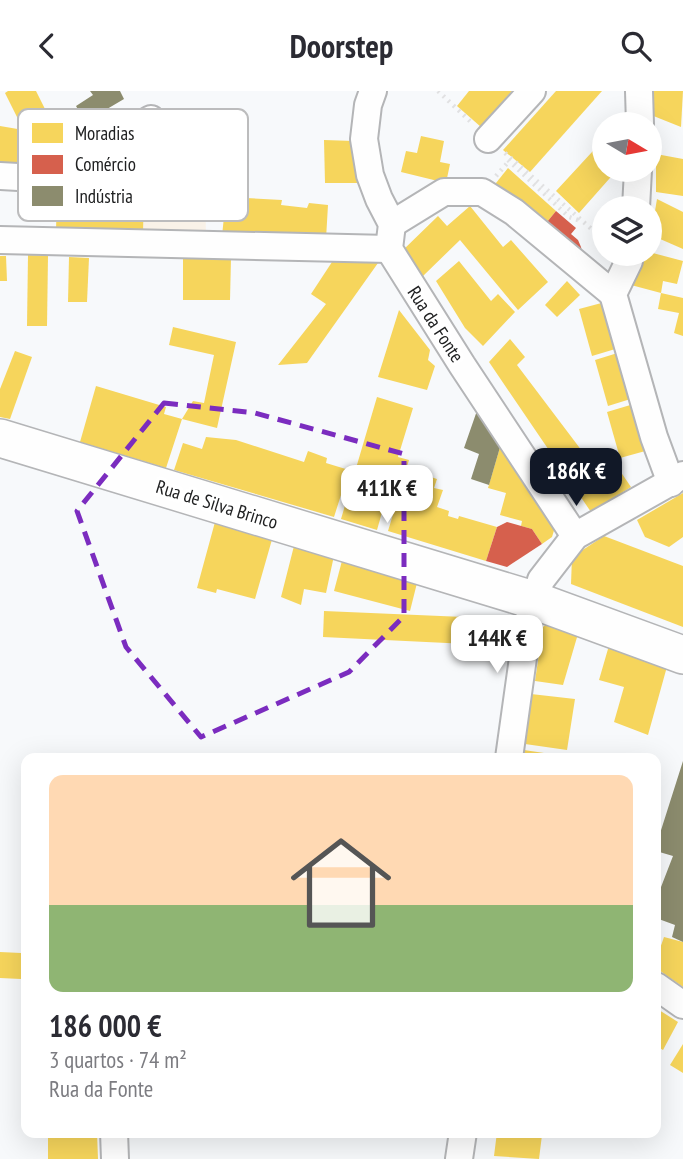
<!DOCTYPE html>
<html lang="pt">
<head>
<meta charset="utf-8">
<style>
	:root { --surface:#fff; --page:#f2f2f3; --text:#2b2b33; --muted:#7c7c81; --line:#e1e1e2; --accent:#111827 }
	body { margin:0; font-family:"PT Sans Narrow",sans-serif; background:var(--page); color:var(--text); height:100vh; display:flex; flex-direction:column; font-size:26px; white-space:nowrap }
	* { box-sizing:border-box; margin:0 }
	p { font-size:23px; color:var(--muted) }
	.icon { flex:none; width:38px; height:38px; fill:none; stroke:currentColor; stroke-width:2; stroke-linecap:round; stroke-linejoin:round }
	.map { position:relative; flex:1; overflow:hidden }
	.details { position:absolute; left:21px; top:662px; width:640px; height:385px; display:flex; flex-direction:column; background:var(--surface); border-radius:14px; box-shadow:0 7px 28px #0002 }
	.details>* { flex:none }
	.needle { width:46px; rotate:100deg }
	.buttons { position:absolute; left:592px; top:21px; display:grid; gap:14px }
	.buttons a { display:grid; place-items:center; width:70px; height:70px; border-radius:50%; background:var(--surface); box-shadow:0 7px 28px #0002; font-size:35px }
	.price { position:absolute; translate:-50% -60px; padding:0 16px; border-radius:14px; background:#fff; color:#222; font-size:23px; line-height:46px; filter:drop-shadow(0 2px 4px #0008) }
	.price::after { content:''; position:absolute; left:50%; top:42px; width:21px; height:16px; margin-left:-10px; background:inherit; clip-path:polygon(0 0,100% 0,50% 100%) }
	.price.active { background:var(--accent); color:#fff }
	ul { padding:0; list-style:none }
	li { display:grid; align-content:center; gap:14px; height:371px; padding:0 28px }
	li+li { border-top:2px solid var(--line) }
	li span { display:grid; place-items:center; height:217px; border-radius:14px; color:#555 }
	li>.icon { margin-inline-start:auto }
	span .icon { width:126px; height:126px; fill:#fffc; stroke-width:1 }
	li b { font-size:30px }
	header { display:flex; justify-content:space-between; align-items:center; height:91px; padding:0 28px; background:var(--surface); font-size:32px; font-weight:700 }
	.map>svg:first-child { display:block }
	.industrial { fill:#f9f2e8 }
	.homes { fill:#f6d55c }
	.shops { fill:#d6604d }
	.industry { fill:#8c8c6e }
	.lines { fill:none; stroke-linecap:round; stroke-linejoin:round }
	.minor-casing { stroke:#b4b5b7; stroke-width:30 }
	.secondary-casing { stroke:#b4b5b7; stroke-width:40 }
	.path { stroke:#e1e1e2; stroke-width:4.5; stroke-dasharray:2 5; stroke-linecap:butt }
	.minor { stroke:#fefefe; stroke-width:26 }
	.secondary { stroke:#fefefe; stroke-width:37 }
	.marked { fill:none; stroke:#7b2cbf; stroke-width:5; stroke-dasharray:14 9; stroke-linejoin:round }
	.labels { text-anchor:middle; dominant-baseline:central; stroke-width:7; stroke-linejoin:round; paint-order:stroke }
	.street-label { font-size:19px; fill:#202122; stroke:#fff }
	.key { fill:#fff; stroke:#bcbcbd; stroke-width:2 }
	.key-label { font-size:19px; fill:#202122 }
</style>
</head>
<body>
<header><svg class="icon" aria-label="back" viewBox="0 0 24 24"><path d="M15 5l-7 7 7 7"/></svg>Doorstep<svg class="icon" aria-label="search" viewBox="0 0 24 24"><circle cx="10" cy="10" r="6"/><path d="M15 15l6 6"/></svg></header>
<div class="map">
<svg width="683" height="1068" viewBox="0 0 683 1068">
	<rect width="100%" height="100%" fill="#f7f9fb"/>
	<!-- industrial -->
	<polygon class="industrial" points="145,57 204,58 206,144 143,142"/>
	<!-- homes -->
	<g class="homes">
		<polygon points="8,0 36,0 48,24 22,36 5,2"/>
		<polygon points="469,0 512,0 481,36 457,15"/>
		<polygon points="556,0 602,0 530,81 503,59"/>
		<polygon points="653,0 683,0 681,36 651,24"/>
		<polygon points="0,35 47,43 37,79 0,73"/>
		<polygon points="421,45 444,50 440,71 450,73 446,92 401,81 406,60 417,62"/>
		<polygon points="604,48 604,79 617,79 579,122 556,100"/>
		<polygon points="324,49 354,50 357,92 325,92"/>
		<polygon points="656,63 683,68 683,105 656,101"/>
		<polygon points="508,77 556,120 543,136 492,97"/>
		<polygon points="83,94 99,96 99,102 144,103 143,142 56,139 57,105 82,103"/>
		<polygon points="226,106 282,109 281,114 307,117 309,112 328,114 326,148 222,145"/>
		<polygon points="657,108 683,121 683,158 651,144"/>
		<polygon points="470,115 503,156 511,149 548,191 518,219 460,149 423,185 401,161 438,125 447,135"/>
		<polygon points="649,161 683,170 677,193 663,190 661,202 631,194 639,163 649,163"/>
		<polygon points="28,164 48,165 47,235 27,235"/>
		<polygon points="0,165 6,165 7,190 0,190"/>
		<polygon points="69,166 89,167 87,211 68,211"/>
		<polygon points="183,167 231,167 230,209 183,209"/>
		<polygon points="459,170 491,210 498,203 515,221 483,255 465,237 436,190"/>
		<polygon points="332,171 378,172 307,272 278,274 326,213 311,203"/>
		<polygon points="567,190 580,204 557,226 545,214"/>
		<polygon points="661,202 683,207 683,245 674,242 679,222 658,218"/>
		<polygon points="609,210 622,256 592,265 579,218"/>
		<polygon points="399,219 430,259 428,269 435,275 427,299 378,286"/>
		<polygon points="173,236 236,251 217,337 182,328 166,377 80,351 96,295 166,316 164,323 182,328 193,310 204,312 214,264 169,254"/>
		<polygon points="510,248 525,266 517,274 582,360 600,381 614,371 631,396 591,421 489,271"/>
		<polygon points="15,260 32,266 10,328 0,326 0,298"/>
		<polygon points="624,260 637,306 608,315 595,269"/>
		<polygon points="377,306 413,317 398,366 409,369 401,396 390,393 377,439 341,428"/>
		<polygon points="637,312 649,359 620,367 607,321"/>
		<polygon points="206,346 236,349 304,371 308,360 327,367 326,372 349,379 334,426 174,379 183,352 202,358"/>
		<polygon points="503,346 556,433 552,446 542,453 532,438 521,435 522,430 500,424 506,402 488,397"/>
		<polygon points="428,385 437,388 434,397 443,399 437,416 449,420 448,425 458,428 459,425 497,436 486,470 388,440 398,407 408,410 413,393 425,397"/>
		<polygon points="683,402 683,446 669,456 645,446 637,429"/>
		<polygon points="215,431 273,445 255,508 217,498 216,502 197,497"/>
		<polygon points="604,445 683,475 683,536 571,493 572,466"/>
		<polygon points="295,451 335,460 326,502 304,498 301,514 281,506"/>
		<polygon points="343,466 418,488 410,520 334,500"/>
		<polygon points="324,520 487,527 492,536 488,554 323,546"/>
		<polygon points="552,528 580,536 563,594 535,590 543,536"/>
		<polygon points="610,551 668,572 648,644 614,631 624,596 599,589"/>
		<polygon points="531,603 575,608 567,659 525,653"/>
		<polygon points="524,659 564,665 564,667 523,667"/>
		<polygon points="664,846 683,851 683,896 656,877 656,869"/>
		<polygon points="0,861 21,862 21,888 0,887"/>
		<polygon points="659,919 678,931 663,959 656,955 656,923"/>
		<polygon points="683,953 683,982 670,974"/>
		<polygon points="48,1041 97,1041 98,1068 48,1068"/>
		<polygon points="497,1041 542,1044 539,1068 494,1065"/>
	</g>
	<!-- shops -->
	<g class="shops">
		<polygon points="556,120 576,137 571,143 578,149 581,156 582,161 580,165 543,136"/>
		<polygon points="507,431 532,438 542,453 507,476 486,470 497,436"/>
	</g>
	<!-- industry -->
	<g class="industry">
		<polygon points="90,0 120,0 124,8 85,31 76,15 93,4"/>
		<polygon points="480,311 503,346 489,394 471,388 479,363 464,357"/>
		<polygon points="683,670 683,851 672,846 675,834 656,827 656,809 673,765 656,760 656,755"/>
	</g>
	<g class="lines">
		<defs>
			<g id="minor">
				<polyline points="373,0 368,14 364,48 370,84 379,108 392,133 389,158 462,274 575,445"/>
				<polyline points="639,0 640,33"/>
				<polyline points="488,48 532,0"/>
				<polyline points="0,85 36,87 87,65 151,28"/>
				<polyline points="636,117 638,79"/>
				<polyline points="392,133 444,101 482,101 514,121 613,203"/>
				<polyline points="0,149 389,158"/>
				<polyline points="630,163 629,170 613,203 654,346 671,392"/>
				<polyline points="509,667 528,531 541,489 575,445 683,384"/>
				<polyline points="656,895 683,914"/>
				<polyline points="114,1041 115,1068"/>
				<polyline points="459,1068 463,1041"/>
			</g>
			<polyline id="secondary" points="0,347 533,509 683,564"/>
		</defs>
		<!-- minor casing -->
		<use href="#minor" class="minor-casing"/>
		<!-- secondary casing -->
		<use href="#secondary" class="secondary-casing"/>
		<!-- path -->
		<g class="path">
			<polyline points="438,0 473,33"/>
			<polyline points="505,62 604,149"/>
			<polyline points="508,69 569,126 578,129"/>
			<polyline points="496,85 509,70"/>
		</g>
		<!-- minor -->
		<use href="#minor" class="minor"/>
		<!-- secondary -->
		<use href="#secondary" class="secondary"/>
	</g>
	<!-- marked area -->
	<path class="marked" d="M164 312 255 322 404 363V525L349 581 201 646 126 556 77 420Z"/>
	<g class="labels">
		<!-- street labels -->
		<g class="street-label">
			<text transform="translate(436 233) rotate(57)">Rua da Fonte</text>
			<text transform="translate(217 413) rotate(17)">Rua de Silva Brinco</text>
		</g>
	</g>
	<!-- legend -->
	<rect x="18" y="18" width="230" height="112" rx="10" class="key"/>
	<rect x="32" y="32" width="31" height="20" fill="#f6d55c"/>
	<rect x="32" y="64" width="31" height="19" fill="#d6604d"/>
	<rect x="32" y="95" width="31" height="20" fill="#8c8c6e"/>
	<g class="key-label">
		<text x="75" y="49">Moradias</text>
		<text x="75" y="80">Comércio</text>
		<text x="75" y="112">Indústria</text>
	</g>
</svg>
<div class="buttons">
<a><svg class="needle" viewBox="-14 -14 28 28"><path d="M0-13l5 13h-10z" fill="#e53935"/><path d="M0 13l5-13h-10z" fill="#7c7c81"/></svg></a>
<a><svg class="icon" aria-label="layers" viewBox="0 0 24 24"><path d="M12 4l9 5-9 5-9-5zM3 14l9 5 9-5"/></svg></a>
</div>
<b class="price active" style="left:576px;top:417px">186K €</b>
<b class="price" style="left:387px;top:434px">411K €</b>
<b class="price" style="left:497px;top:584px">144K €</b>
<section class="details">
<ul>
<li><span style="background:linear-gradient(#ffd9b3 60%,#8fb573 0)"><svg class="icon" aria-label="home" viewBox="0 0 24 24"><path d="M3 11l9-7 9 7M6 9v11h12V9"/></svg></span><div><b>186 000 €</b><p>3 quartos · 74 m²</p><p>Rua da Fonte</p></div></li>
</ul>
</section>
</div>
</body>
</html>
